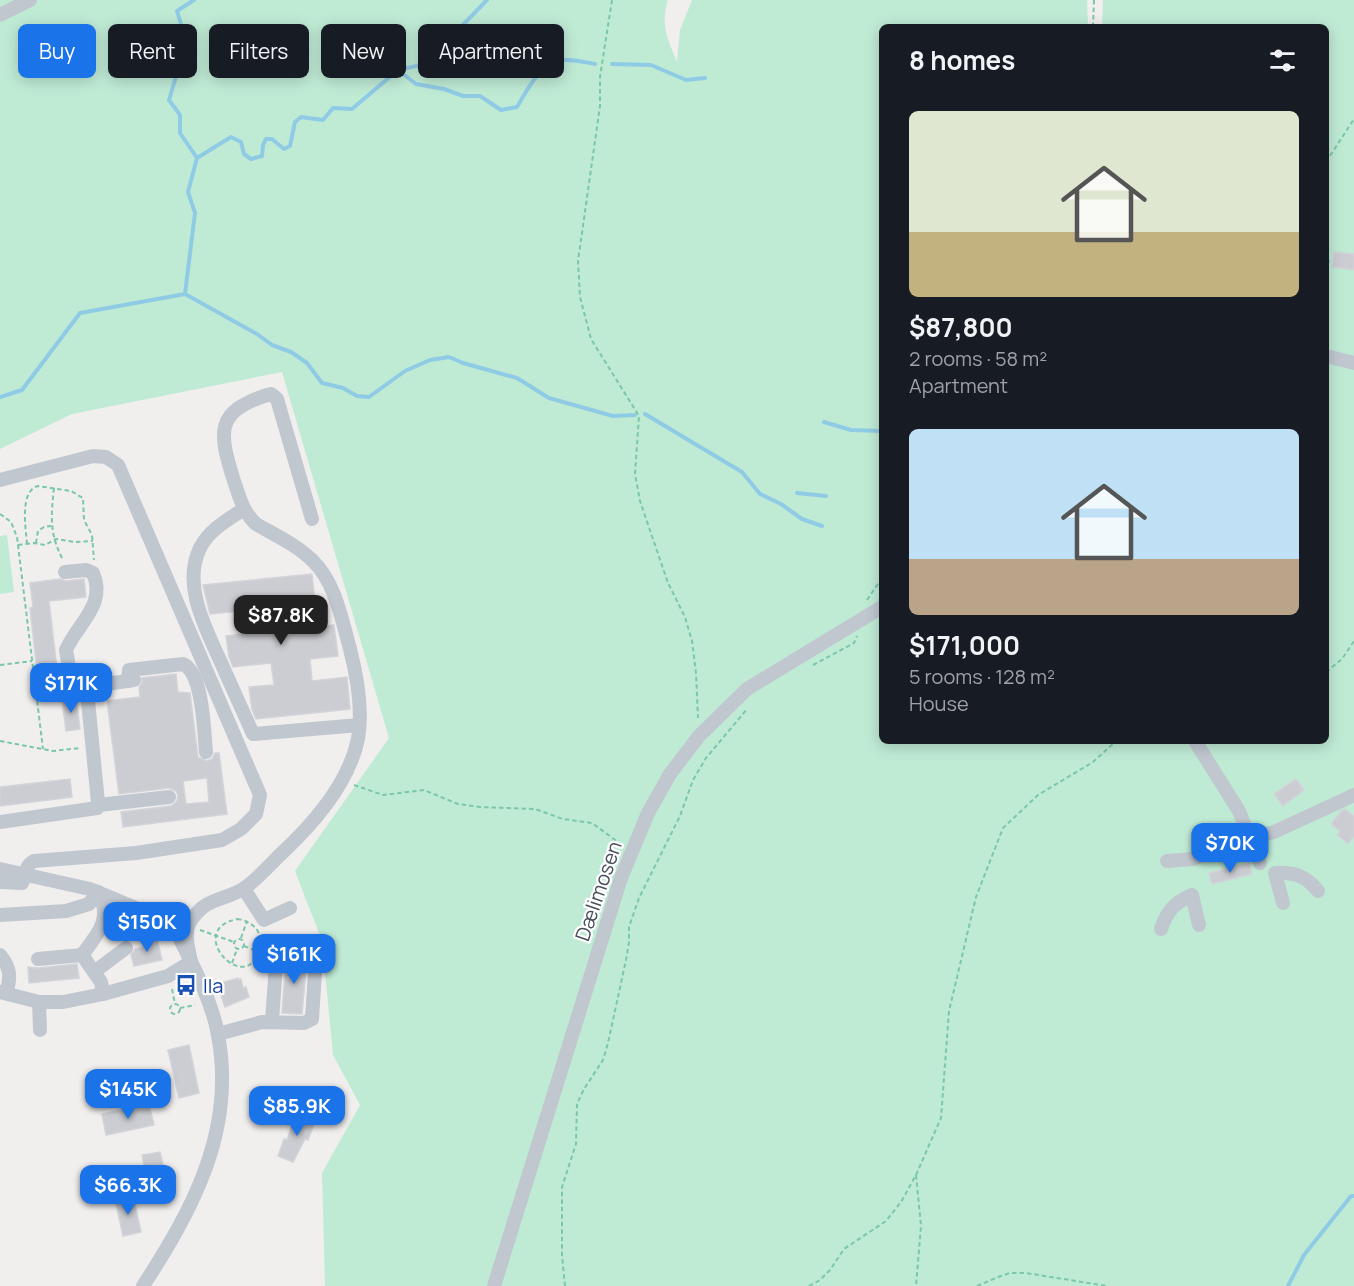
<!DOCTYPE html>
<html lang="en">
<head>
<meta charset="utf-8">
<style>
	:root { --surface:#171b24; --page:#20242c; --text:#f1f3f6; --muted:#9ea1a6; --accent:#1a73e8 }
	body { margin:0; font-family:Manrope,sans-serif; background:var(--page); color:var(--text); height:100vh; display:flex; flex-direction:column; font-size:22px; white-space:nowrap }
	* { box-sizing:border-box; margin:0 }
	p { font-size:20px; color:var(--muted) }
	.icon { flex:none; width:33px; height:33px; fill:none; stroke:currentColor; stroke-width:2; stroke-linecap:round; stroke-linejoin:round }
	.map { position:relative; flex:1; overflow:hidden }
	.drawer { position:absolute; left:879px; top:24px; width:450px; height:720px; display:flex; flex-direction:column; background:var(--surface); border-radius:9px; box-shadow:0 3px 15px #0003 }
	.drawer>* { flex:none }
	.guide { position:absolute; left:18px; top:24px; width:570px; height:54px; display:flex; gap:12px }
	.price { position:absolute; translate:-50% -51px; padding:0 14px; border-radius:12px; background:var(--accent); color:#fff; font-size:20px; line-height:39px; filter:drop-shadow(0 2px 3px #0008) }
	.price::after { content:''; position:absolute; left:50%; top:36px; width:18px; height:14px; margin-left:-9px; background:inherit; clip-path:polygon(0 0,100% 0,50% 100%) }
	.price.on { background:#222; color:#fff }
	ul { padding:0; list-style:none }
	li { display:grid; align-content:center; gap:12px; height:318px; padding:0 30px }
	li span { display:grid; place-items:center; height:186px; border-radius:9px; color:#555 }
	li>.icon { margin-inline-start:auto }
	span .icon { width:108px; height:108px; fill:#fffc; stroke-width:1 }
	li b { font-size:26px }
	h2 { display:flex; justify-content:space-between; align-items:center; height:72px; padding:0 30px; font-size:26px }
	.pill { padding:0 21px; border-radius:9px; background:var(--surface); box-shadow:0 3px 15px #0003; font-size:21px; line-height:54px }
	.pill.on { background:var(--accent); color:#fff }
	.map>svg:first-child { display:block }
	.green { fill:#bfebd5 }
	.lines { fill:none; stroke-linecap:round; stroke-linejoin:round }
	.stream { stroke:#90cbe5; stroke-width:4 }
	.building { fill:#cccdd2; stroke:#d2d4d9; stroke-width:1.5; fill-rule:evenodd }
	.path { stroke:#7ac7a9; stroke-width:2; stroke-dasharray:4.5 3; stroke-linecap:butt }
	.minor { stroke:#c0c7cf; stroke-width:14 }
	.labels { text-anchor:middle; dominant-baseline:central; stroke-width:4.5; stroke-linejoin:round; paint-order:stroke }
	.street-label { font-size:20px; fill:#484f5a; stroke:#fff }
	.transit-label { font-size:20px; fill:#164399; stroke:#fff; text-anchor:start }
</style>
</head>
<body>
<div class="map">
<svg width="1354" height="1286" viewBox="0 0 1354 1286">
	<rect width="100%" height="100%" fill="#f1eeee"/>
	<!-- green -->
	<g class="green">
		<path d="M0 0H668C660 24 668 40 677 62L680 30 692 0H1087L1088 27H882V741H1326V27H1102L1103 0H1354V1286H325L322 1173 360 1105 333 1055 322 941 295 871 389 738 282 372 72 414 0 449Z"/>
		<polygon points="7,535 14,592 0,594 0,536"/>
	</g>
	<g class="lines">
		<!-- stream -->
		<g class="stream">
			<polyline points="612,64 651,65 686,80 705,78"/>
			<path d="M398 70 416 84 444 89 463 96H480L501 110 517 107C526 92 539 66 557 61 569 58 583 62 595 64"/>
			<polyline points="197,158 231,137 241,142 244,154 251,159 262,156 263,145 266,139 272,139 284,149 290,146 295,122 301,117 323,120 333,108 352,109 398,70 425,64 487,0"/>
			<polyline points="185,294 257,334 272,345 291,352 307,363 322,383 343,388 357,396 369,397 405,371 430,360 449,357 463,363 517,378 549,398 613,416 635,415"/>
			<polyline points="0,397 22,390 80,313 185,294 195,213 188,192 197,158 180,133 180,115 169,100 178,70 195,70 177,11 194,0"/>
			<polyline points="645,414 742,472 760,494 781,504 802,519 822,526"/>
			<polyline points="824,422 851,430 882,431"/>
			<polyline points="797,493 826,496"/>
			<polyline points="1288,1286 1304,1255 1351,1196 1354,1196"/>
		</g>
	</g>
	<!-- building -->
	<g class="building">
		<polygon points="1334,252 1354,254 1354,270 1332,267"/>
		<polygon points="312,574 315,603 292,606 294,629 334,625 338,656 310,659 312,681 347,677 350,709 256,719 252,709 249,687 274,685 271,663 233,667 229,657 226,636 263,632 260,609 210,614 203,585"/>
		<polygon points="60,579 66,581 84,579 86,597 49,601 59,686 39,689 30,608 33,607 30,583"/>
		<path d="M176 674 178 692 190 693 198 757 207 761 212 759 215 753H219L227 814 123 827 121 812 171 806 177 801 178 795 176 791 169 788 119 794 107 701 140 697 139 687 142 683V678ZM207 778 209 802 186 804 183 781Z"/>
		<polygon points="76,696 80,729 66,731 62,698"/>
		<polygon points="70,779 72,797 0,806 0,787"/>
		<polygon points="1296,779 1304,790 1283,806 1274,794"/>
		<polygon points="1345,809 1354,816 1354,836 1348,844 1337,835 1340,831 1331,824 1341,811"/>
		<polygon points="1249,863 1252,874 1212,884 1209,873"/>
		<polygon points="157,939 162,960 134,966 131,955 135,949 144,947 143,942"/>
		<polygon points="286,956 307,958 302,1014 282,1013"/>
		<polygon points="77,964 79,978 29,983 28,967 39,968"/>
		<polygon points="238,978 238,980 241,979 243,988 246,987 249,997 225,1007 221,995 225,994 221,983"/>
		<polygon points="189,1045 199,1093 179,1098 168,1050"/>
		<polygon points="149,1104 154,1125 106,1135 102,1114"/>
		<polygon points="300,1113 316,1118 308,1140 305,1139 293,1162 278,1156 284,1139 287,1140 292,1126 296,1127"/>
		<polygon points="160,1152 169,1188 150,1192 142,1155"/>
		<polygon points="133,1195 141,1232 123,1236 115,1199"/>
	</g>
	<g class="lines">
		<!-- path -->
		<g class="path">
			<polyline points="612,0 600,77 600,106 578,261 580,297 591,339 639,416 635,474 640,501 668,583 685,617 692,641 696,673 698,718"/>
			<polyline points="1093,27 1094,0"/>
			<polyline points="1326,162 1354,119"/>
			<polyline points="1326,279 1329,258"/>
			<path d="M54 488C51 517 49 533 63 560"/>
			<polyline points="0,514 11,522 17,537 43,749"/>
			<polyline points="36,543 38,531 44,527 51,526"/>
			<path d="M27 544C26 529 19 491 38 486L71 491 83 498 84 520 92 535 94 560"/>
			<polyline points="18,545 34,543 45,545 56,539 75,542 93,541"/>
			<polyline points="867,600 882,578"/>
			<polyline points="0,665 32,661"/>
			<polyline points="813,665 854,643 857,636"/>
			<polyline points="1326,672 1342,659 1354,641"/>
			<polyline points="0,741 53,751 80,748"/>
			<polyline points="354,785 383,795 424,790 458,804 480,807 535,809 563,819 592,823 622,845"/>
			<path d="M237 919C252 921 263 931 260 947 249 1000 182 931 237 919Z"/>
			<polyline points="200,930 234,942"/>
			<polyline points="241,938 247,921"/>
			<circle cx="239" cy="944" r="5"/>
			<polyline points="244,946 259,952"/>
			<polyline points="232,963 237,949"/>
			<polyline points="172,989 175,1004"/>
			<circle cx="175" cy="1009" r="5"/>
			<polyline points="180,1008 195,1005"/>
			<polyline points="916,1175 921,1226 916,1286"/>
			<polyline points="565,1286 562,1255 562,1187 576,1144 577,1104 584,1089 603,1060 608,1043 626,960 629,942 629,927 639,898 680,816 693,780 706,758 747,709"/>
			<polyline points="809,1286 820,1280 830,1270 844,1249 886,1221 901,1202 916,1175 941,1118 949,1011 976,897 1003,828 1038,795 1093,762 1116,741"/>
			<polyline points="977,1286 998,1277 1010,1273 1026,1273 1107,1286"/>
		</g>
		<!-- minor -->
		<g class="minor">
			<polyline points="0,15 30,0"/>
			<polyline points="1326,356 1354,363"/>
			<path d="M0 480 93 456 106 457 118 465 260 795 256 814 241 829 222 840 136 853 34 861C24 866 27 875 22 883L0 882"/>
			<path d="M244 509C227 520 209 530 200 548 181 587 208 632 223 667 233 689 243 712 253 734L359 725"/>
			<path d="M65 572 86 570 93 573C107 605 77 624 66 650L70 673 88 688"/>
			<path d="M128 681 129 670 183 664C203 673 204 731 206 752"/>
			<polyline points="1195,741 1239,811 1260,863"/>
			<polyline points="99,805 169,797"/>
			<polyline points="0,822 97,808 98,802 87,691 92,686 134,680"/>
			<polyline points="1167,861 1193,859 1223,846 1274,832 1354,795"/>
			<path d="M0 869 90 889 167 921 175 929C191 962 212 1000 218 1035 236 1130 193 1209 143 1286"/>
			<polyline points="244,889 264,920 290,908"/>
			<path d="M1283 903 1275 873C1295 872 1306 876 1318 891"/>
			<polyline points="0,915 66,911 89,904 98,892"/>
			<path d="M1161 929C1167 911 1174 903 1192 895L1199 925"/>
			<path d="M0 955C11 968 11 978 6 993"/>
			<path d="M82 955C98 934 113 918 98 892"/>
			<polyline points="38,959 82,955 101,982 103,994"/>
			<path d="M191 962C189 949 183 933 190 922 207 896 221 902 243 889 256 881 272 862 283 852 315 822 349 782 358 739 363 710 357 676 350 649 342 620 335 582 313 561 297 545 275 535 256 524 242 511 239 495 233 478 219 432 215 412 267 395L271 394 277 399 312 519"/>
			<polyline points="94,972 126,948"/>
			<polyline points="0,992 39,1002 63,1002 103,994 168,976 191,962"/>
			<polyline points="39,1002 40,1030"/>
			<polyline points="218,1034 262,1022 304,1023 312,1019 316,957 313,949 283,947 277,950 272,1021"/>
			<polyline points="494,1286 621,878 648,813 670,774 699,736 747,689 882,607"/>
		</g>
	</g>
	<!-- icons -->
	<defs>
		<symbol id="bus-bare" viewBox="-9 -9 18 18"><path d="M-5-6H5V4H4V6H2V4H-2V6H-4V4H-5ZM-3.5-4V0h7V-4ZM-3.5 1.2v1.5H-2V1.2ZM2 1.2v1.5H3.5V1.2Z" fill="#1a4fb4" stroke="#fff" stroke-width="2.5" paint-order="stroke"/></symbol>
	</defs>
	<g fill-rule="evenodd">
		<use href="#bus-bare" x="171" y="970" width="30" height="30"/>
	</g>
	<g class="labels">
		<!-- street labels -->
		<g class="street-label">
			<text transform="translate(598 891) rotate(-71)">Dælimosen</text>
		</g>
		<!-- transit labels -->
		<g class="transit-label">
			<text x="203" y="985">Ila</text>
		</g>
	</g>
</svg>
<b class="price on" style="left:281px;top:646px">$87.8K</b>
<b class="price" style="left:71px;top:714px">$171K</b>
<b class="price" style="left:1230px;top:874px">$70K</b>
<b class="price" style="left:147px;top:953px">$150K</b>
<b class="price" style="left:294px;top:985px">$161K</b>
<b class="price" style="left:128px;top:1120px">$145K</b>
<b class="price" style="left:297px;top:1137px">$85.9K</b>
<b class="price" style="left:128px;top:1216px">$66.3K</b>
<div class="guide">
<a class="pill on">Buy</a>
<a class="pill">Rent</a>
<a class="pill">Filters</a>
<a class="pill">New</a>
<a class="pill">Apartment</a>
</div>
<section class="drawer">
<h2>8 homes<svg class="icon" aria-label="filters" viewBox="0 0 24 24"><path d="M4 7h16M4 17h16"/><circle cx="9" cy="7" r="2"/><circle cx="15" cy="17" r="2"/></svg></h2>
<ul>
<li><span style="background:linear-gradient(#dfe7d0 65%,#c2b280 0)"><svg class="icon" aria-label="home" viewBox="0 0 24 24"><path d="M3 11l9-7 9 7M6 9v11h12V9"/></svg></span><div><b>$87,800</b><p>2 rooms · 58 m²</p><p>Apartment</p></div></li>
<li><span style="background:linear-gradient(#bfe0f5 70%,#b9a48a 0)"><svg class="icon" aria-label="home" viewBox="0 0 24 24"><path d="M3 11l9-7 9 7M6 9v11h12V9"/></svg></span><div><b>$171,000</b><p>5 rooms · 128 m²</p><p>House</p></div></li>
</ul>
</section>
</div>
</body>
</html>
